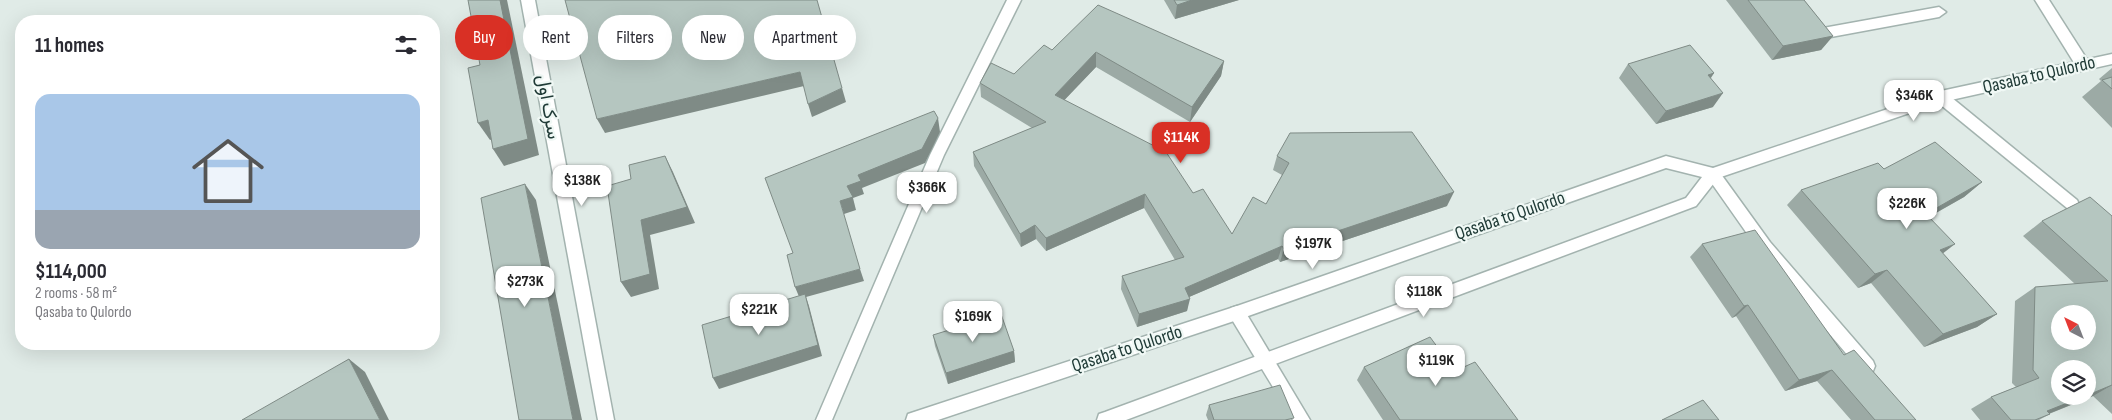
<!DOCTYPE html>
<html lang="en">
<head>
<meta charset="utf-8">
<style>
	:root { --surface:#fff; --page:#f2f2f3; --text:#2b2b33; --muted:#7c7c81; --line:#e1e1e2; --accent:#d93025 }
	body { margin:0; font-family:"Sofia Sans Condensed",Vazirmatn,sans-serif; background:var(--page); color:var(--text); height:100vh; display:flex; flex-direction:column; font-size:19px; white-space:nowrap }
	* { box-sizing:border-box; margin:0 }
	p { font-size:16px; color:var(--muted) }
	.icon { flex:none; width:28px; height:28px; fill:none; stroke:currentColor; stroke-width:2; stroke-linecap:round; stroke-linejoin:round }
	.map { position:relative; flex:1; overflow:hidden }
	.sheet { position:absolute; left:15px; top:15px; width:425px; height:335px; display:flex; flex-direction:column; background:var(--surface); border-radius:20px; box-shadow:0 5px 20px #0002 }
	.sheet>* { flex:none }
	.banner { position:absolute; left:455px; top:15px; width:475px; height:45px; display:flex; gap:10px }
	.needle { width:32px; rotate:318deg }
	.fabs { position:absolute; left:2051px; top:305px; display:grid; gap:10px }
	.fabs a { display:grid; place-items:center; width:45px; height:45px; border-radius:50%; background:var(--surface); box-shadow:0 5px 20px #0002; font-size:25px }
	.price { position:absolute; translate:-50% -42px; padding:0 11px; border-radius:10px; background:#fff; color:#222; font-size:16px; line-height:32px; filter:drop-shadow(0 1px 2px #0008) }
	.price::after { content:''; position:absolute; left:50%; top:30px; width:15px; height:11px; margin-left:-8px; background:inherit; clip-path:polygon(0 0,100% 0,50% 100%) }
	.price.on { background:var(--accent); color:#fff }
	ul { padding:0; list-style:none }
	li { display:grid; align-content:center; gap:10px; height:265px; padding:0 20px }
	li+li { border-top:1px solid var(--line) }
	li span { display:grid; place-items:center; height:155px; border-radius:15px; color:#555 }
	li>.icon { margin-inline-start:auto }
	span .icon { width:90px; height:90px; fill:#fffc; stroke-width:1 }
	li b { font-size:21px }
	h2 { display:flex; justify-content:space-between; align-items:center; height:60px; padding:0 20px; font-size:21px }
	.tag { padding:0 18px; border-radius:22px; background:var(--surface); box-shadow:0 5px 20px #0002; font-size:18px; line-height:45px }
	.tag.on { background:var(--accent); color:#fff }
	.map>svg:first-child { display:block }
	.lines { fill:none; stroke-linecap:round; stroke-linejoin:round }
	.minor-casing { stroke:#a3b3af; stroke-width:3 }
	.tertiary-casing { stroke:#a3b3af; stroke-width:3 }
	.minor { fill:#fff; fill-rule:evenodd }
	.tertiary { fill:#fff; fill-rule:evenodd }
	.wall { fill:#9caaa5 }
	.shaded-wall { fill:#7f8b86 }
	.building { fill:#b5c6c0; stroke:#7f8b86; fill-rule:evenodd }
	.labels { text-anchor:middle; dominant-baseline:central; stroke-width:4.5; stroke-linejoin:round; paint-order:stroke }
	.street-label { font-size:19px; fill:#203b37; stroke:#f0f8f5 }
</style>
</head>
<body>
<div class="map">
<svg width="2112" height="420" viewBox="0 0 2112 420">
	<rect width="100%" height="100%" fill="#e0ebe7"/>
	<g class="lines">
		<defs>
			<g id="minor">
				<polygon points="521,0 535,0 614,420 598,420"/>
				<polygon points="1007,0 1021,0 944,155 832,420 816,420 930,155"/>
				<polygon points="1786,0 1800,0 1823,28 1939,7 1946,12 1939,17 1820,39 1815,38"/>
				<polygon points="2035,0 2049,0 2088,61 2090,65 2088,69 2078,69"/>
				<polygon points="1941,91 1946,93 2077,200 2079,204 2077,208 2072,210 2067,208 1936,101 1934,97 1936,93"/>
				<polygon points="1713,168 1718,170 1770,242 1873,361 1875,366 1873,371 1867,373 1861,371 1760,252 1708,178 1706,174 1708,170"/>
				<polygon points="1237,306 1243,308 1310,420 1293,420 1231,318 1229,313 1231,308"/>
			</g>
			<polygon id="tertiary" points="2112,54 2112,64 1942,102 1718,178 1696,206 1126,420 1097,420 1099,414 1105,412 1686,198 1702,177 1666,168 1237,320 938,420 906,420 908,414 914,412 1237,306 1666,156 1713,168 1941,91"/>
		</defs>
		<!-- minor casing -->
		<use href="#minor" class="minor-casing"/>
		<!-- tertiary casing -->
		<use href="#tertiary" class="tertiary-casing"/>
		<!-- minor -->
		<use href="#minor" class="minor"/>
		<!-- tertiary -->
		<use href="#tertiary" class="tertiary"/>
	</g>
	<!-- wall -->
	<g class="wall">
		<polygon points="1164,0 1239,0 1175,19"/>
		<polygon points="1726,0 1804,0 1833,36 1821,50 1772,60"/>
		<polygon points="1052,50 1224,61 1221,76 1190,122 1096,67 1064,100 1193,193 1232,234 1266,204 1282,175 1273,170 1277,156 1447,206 1280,262 1278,259 1189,297 1187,311 1137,327 1121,289 1122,276 1175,260 1144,208 1046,251 1036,239 1021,247 974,166 973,152 1032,128 981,97 980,83 1014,74"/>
		<polygon points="1628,64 1714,73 1711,78 1713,107 1656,124 1619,78"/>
		<polygon points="2112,68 2112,128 2082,97 2101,81 2099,79"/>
		<polygon points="1982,182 1964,197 1929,217 1943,254 1997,314 1977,327 1924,347 1871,283 1858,288 1787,205 1801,190"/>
		<polygon points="2112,216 2112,414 2093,396 2049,414 2050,414 2039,420 1980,420 1971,409 1991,397 2016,387 2012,383 2015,301 2035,287 2075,284 2023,236 2042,221"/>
		<polygon points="1702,244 1844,355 1916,420 1851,420 1817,381 1785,391 1736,316 1732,318 1690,257"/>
		<polygon points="933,335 1014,351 1015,362 948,384 935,346"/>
		<polygon points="1364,367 1518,420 1383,420 1357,380"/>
		<polygon points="1209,405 1293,420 1208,420 1206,415"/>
	</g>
	<!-- shaded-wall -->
	<g class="shaded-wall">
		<polygon points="500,0 507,0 539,155 504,166 493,149"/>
		<polygon points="1192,0 1239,0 1175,19 1177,5"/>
		<polygon points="1833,36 1821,50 1772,60 1783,46"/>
		<polygon points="1096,52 1096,67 1055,110 1055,95"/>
		<polygon points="1224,61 1221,76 1190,122 1192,107"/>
		<polygon points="800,72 804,86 605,133 597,119"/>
		<polygon points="1714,73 1704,87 1708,75"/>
		<polygon points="842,88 846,102 812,117 808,104"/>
		<polygon points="1723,93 1713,107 1656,124 1666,111"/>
		<polygon points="938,118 940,132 925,163 862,188 864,194 853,198 856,210 844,214 840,201 847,186 858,175"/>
		<polygon points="488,120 499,137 490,140 478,123"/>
		<polygon points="665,156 673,172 695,223 650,235 659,289 631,297 621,282 641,220"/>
		<polygon points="1982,182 1964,197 1909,228 1926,214"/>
		<polygon points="525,184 536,200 582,420 573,420"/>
		<polygon points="1454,192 1447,206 1280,262 1284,249"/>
		<polygon points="1145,194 1144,208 1046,251 1046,238"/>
		<polygon points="1035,225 1036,239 1021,247 1020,234"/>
		<polygon points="1955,244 1937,258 1940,250"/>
		<polygon points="1282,246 1278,259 1182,300 1185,288"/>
		<polygon points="860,269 864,281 806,297 809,306 822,356 719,389 713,378 800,299 795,287"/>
		<polygon points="1887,270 1871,283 1858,288 1875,274"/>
		<polygon points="1190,299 1187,311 1137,327 1139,314"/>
		<polygon points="1748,305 1736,316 1732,318 1744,306"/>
		<polygon points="1997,314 1977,327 1924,347 1943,334"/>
		<polygon points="1014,351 1015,362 948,384 946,373"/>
		<polygon points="349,359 365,372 389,420 380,420"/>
		<polygon points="1832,370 1817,381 1785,391 1799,380"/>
		<polygon points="2112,385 2093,396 2033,420 2047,411 2085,396 2088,396 2088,395"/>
	</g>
	<!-- building -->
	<g class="building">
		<polygon points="468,0 500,0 528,139 493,149 488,120 478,123 468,68 480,65"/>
		<polygon points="565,0 817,0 842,88 808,104 800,72 597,119"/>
		<polygon points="1174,0 1192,0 1177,5"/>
		<polygon points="1748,0 1804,0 1833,36 1783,46"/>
		<polygon points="1098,5 1224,61 1192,107 1096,52 1055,95 1166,152 1193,193 1203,189 1232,234 1253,197 1266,204 1289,163 1277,156 1290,133 1412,132 1454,192 1284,249 1282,246 1185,288 1190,299 1139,314 1122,276 1184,257 1145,194 1046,238 1035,225 1020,234 973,152 1046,122 980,83 991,63 1014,74 1044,45 1052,50"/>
		<polygon points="1690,45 1714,73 1708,75 1723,93 1666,111 1628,64"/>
		<polygon points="2112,77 2112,89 2102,80"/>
		<polygon points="934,111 938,118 922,149 858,175 861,181 847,186 853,197 840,201 860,269 795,287 787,255 793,253 765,178"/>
		<polygon points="1935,142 1982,182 1926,214 1955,244 1940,250 1997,314 1943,334 1887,270 1875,274 1801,190 1878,163 1884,169"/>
		<polygon points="665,156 687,207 641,220 650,274 621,282 607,186 631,179 629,165"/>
		<polygon points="525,184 573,420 519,420 481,198"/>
		<path d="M2090 197 2112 216V385L2088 395V369H2060V396H2085L2047 411 2050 414 2035 420H2011L1991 397 2039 378 2033 370 2035 287 2108 281 2042 221ZM2060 314H2088V341H2060Z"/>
		<polygon points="1755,230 1844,355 1854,350 1916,420 1875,420 1832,370 1799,380 1748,305 1744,306 1702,244"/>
		<polygon points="805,294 818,345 713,378 702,325"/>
		<polygon points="1001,314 1014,351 946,373 933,335"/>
		<polygon points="1430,337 1455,371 1475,362 1518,420 1400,420 1364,367"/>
		<polygon points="349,359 380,420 242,420"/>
		<polygon points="1280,385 1294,418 1285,420 1214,420 1209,405"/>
		<polygon points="1703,400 1719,420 1662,420"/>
	</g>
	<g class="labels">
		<!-- street labels -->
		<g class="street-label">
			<text transform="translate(2039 75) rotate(-13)">Qasaba to Qulordo</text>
			<text transform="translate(548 107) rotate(80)">سرک اول</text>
			<text transform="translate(1510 216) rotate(-19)">Qasaba to Qulordo</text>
			<text transform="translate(1127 349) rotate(-18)">Qasaba to Qulordo</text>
		</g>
	</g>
</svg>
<div class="fabs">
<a><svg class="needle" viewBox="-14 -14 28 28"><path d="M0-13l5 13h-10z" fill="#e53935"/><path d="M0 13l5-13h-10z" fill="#7c7c81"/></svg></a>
<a><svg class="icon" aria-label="layers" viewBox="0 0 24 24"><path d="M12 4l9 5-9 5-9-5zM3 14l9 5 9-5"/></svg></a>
</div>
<b class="price" style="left:1914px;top:122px">$346K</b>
<b class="price on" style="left:1181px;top:164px">$114K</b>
<b class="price" style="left:582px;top:207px">$138K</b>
<b class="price" style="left:927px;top:214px">$366K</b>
<b class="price" style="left:1907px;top:230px">$226K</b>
<b class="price" style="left:1313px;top:270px">$197K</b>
<b class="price" style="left:525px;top:308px">$273K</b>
<b class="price" style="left:1424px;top:318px">$118K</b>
<b class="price" style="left:759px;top:336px">$221K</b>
<b class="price" style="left:973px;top:343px">$169K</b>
<b class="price" style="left:1436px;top:387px">$119K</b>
<div class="banner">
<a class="tag on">Buy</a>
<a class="tag">Rent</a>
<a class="tag">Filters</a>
<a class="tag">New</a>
<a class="tag">Apartment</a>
</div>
<section class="sheet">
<h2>11 homes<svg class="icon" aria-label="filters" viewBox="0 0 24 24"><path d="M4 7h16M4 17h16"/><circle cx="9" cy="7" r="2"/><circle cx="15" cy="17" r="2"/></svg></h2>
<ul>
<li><span style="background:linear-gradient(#a9c7e8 75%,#9aa5b1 0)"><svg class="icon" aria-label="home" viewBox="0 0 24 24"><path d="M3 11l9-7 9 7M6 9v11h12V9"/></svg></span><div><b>$114,000</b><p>2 rooms · 58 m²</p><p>Qasaba to Qulordo</p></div></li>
</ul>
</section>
</div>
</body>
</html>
